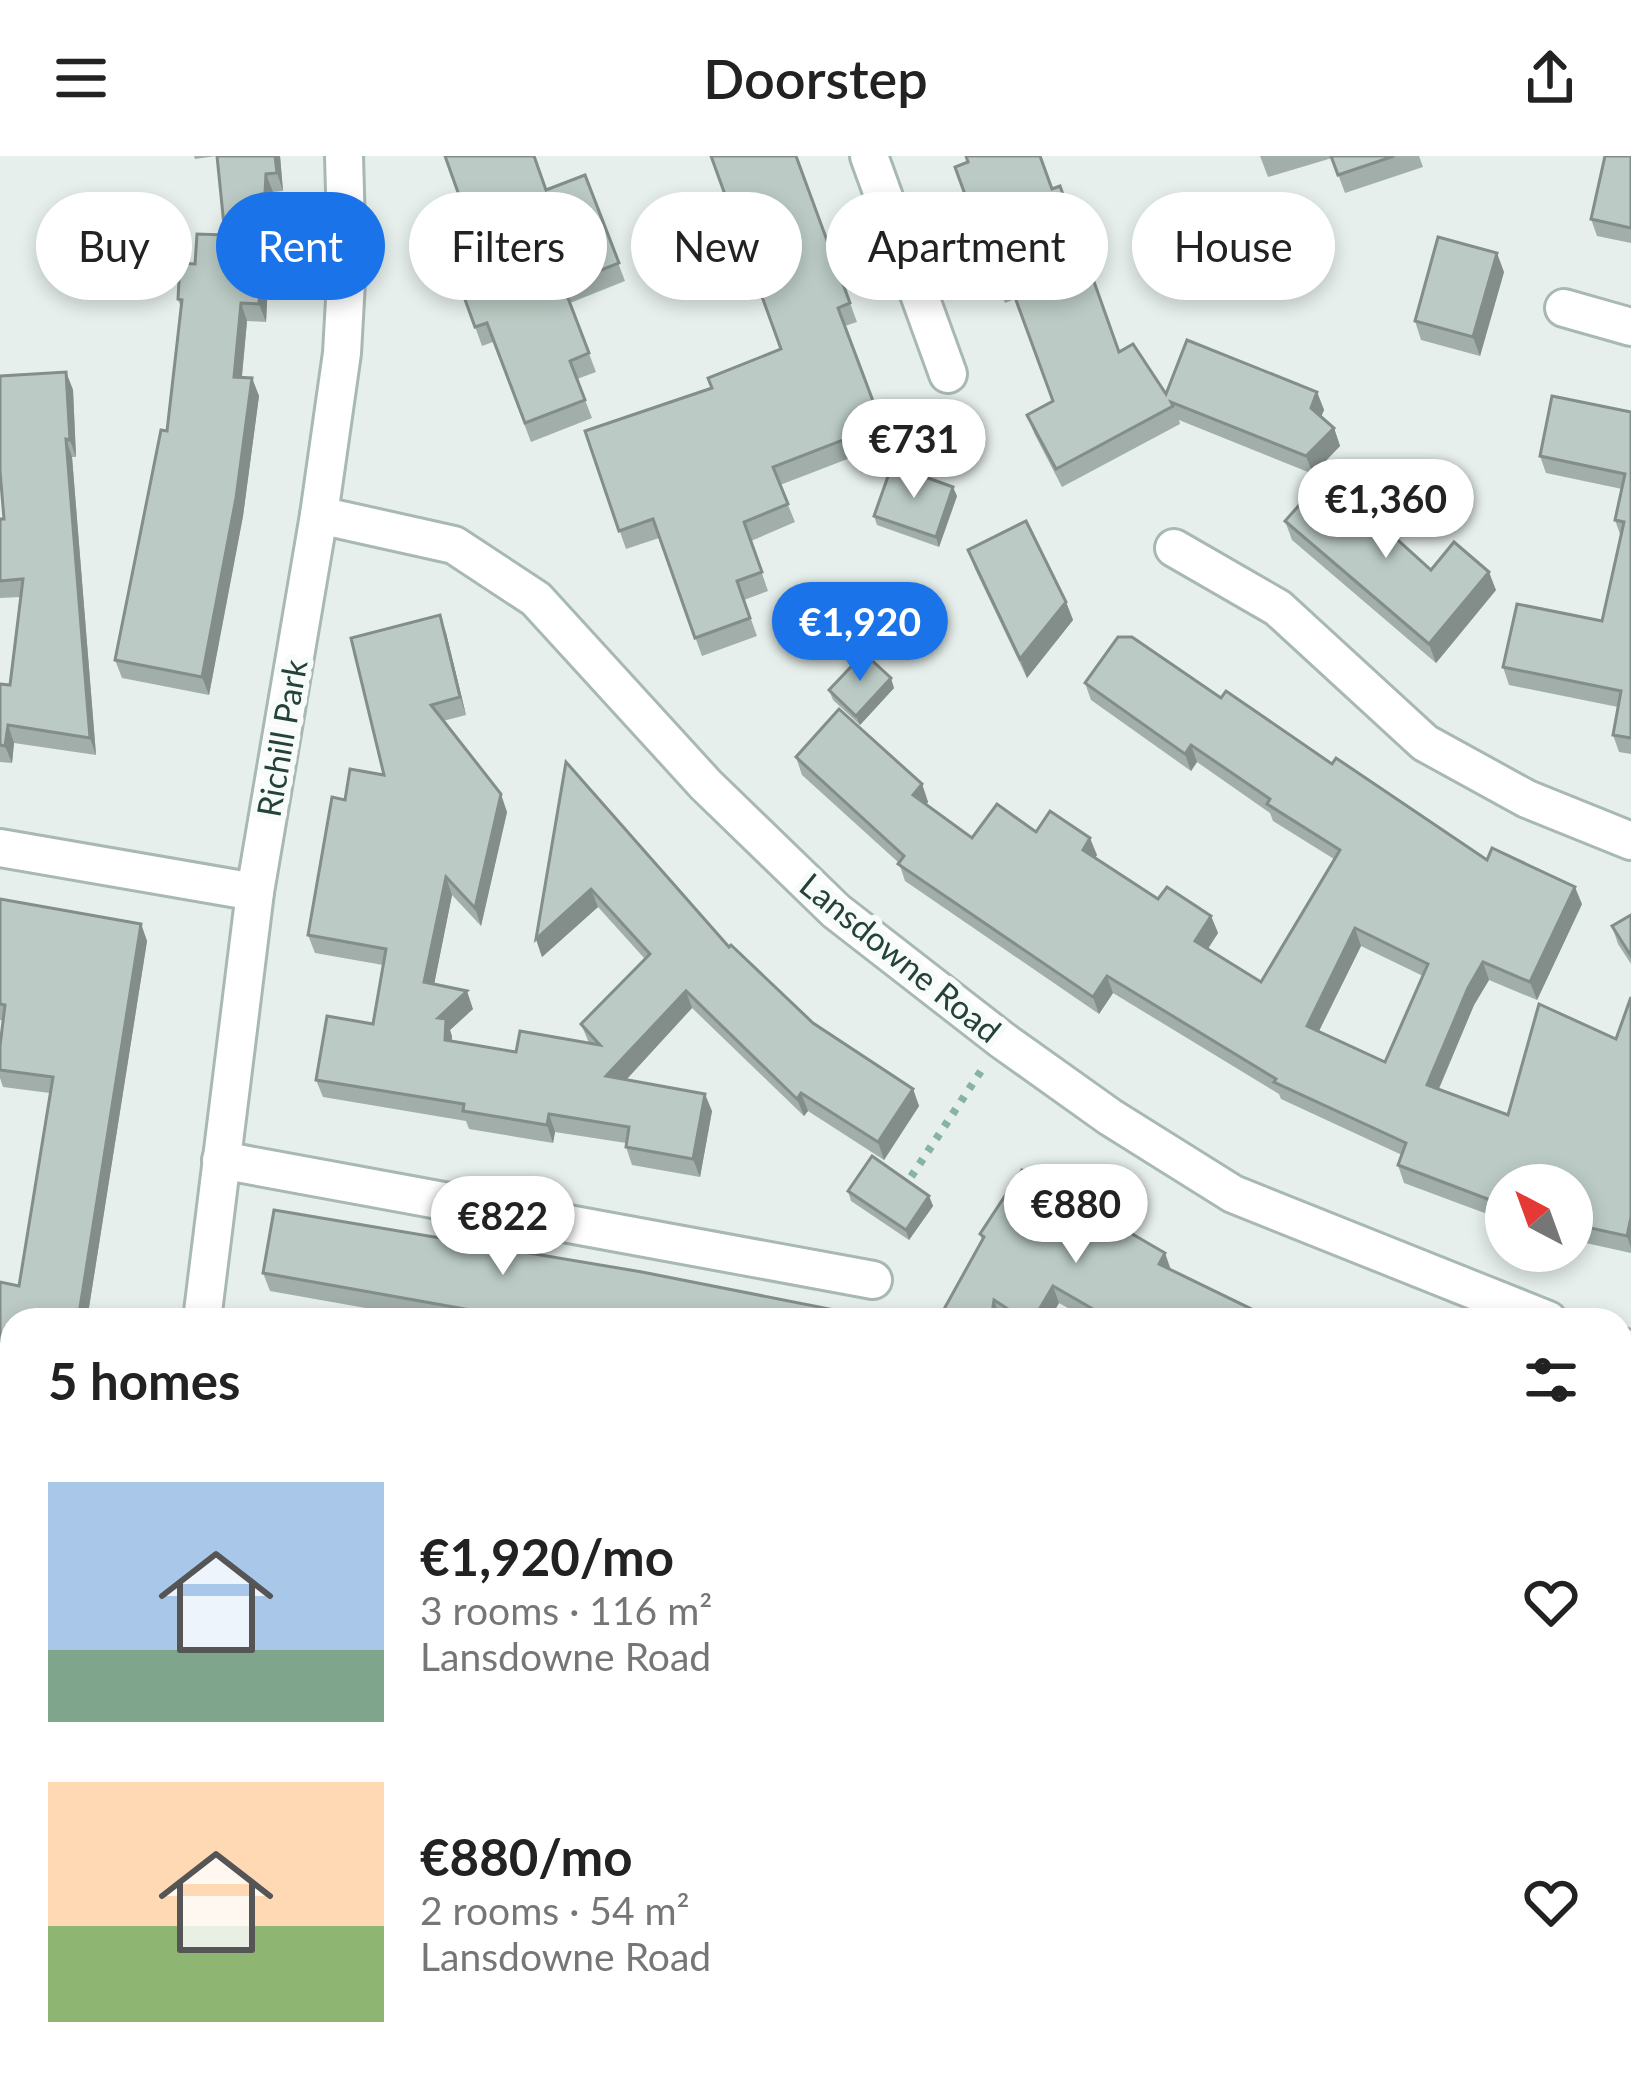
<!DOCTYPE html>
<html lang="en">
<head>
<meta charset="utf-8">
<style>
	:root { --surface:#fff; --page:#f2f2f2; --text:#222; --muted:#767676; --accent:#1a73e8 }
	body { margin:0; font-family:Lato,sans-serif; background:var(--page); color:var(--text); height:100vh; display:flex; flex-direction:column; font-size:45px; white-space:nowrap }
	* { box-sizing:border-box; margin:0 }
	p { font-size:39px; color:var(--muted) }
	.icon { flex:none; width:66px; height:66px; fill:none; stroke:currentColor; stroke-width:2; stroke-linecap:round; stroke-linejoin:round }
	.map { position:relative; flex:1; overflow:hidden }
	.drawer { position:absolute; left:0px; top:1152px; width:1632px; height:768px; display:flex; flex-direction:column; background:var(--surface); border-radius:36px 36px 0 0; box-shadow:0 6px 18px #0003 }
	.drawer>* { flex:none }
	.guide { position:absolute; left:36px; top:36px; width:1560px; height:108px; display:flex; gap:24px }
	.needle { width:78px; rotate:319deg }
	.controls { position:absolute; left:1485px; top:1008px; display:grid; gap:24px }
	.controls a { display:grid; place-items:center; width:108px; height:108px; border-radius:50%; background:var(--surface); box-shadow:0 6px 18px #0003; font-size:60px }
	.price { position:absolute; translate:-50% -102px; padding:0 27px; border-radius:42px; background:#fff; color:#222; font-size:39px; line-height:78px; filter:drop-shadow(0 3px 6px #0008) }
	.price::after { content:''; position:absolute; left:50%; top:72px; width:36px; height:27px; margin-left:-18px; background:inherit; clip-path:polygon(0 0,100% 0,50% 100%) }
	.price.active { background:var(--accent); color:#fff }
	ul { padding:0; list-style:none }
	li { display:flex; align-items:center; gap:36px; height:300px; padding:0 48px }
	li span { display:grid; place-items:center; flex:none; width:336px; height:240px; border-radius:0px; color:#555 }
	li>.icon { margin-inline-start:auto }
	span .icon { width:144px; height:144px; fill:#fffc; stroke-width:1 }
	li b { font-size:51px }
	h2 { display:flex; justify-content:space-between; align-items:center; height:144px; padding:0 48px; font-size:51px }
	.tag { padding:0 42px; border-radius:54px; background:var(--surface); box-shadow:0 6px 18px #0003; font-size:42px; line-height:108px }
	.tag.active { background:var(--accent); color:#fff }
	header { display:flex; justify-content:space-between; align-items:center; height:156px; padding:0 48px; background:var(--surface); font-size:54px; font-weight:600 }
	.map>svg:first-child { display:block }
	.built { fill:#d4dfda }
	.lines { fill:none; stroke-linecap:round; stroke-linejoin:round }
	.street-casing { stroke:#a8b8b2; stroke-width:42 }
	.path { stroke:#86b3a5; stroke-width:8; stroke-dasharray:6 9; stroke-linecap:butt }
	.street { stroke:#fff; stroke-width:36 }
	.wall { fill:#a1aea9; fill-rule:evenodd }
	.shaded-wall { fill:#838d89 }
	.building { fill:#bbcac4; stroke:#838d89; stroke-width:3; fill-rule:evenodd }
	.labels { text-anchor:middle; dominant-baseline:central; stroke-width:12; stroke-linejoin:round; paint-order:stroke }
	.street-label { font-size:33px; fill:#24423a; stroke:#f7fbf9 }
</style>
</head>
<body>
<header><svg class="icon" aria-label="menu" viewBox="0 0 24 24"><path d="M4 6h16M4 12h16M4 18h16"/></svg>Doorstep<svg class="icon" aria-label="share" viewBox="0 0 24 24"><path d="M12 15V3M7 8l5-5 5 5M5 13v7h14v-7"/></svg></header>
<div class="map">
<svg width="1631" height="1920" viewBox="0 0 1631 1920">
	<rect width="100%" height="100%" fill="#e6efeb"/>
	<!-- built -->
	<polygon class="built" points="0,1413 12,1416 12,1908 130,1908 134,1920 0,1920"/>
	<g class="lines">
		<defs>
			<g id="street">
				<polyline points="869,0 948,218"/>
				<polyline points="1564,152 1631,171"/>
				<polyline points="319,359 454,389 536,443 706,629 836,755 1002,884 1110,961 1233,1038 1548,1164"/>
				<polyline points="1174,392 1278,452 1425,587 1527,643 1631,685"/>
				<polyline points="0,692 255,736"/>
				<polyline points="221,1004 873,1124"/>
				<polyline points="202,1164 255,736 319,359 342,197 347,108 344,0"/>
				<polyline points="1620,1190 1631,1194"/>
				<polyline points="0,1359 12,1361"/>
				<polyline points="1620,1822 1631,1822"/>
				<polyline points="203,1908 205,1920"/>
				<polyline points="714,1908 714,1920"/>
				<polyline points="338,1920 339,1908"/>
			</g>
		</defs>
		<!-- street casing -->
		<use href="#street" class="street-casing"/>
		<!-- path -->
		<g class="path">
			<polyline points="903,1033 981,915"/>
			<polyline points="0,1918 6,1920"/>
		</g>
		<!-- street -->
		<use href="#street" class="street"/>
	</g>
	<!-- wall -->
	<g class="wall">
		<polygon points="194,0 280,0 283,35 273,36 266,166 247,165 242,221 252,222 259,240 243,360 209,539 122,522 115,504 167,275 181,152 178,143 195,108 225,79 217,0 195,3"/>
		<polygon points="796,0 857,166 845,170 889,287 780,329 795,366 751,385 768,435 744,444 757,480 702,500 659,382 626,393 585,275 712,232 781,193"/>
		<polygon points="1260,0 1419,0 1423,11 1345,37 1332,2 1268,21"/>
		<polygon points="1631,0 1631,87 1597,80 1591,63"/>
		<polygon points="968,6 1052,33 1120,196 1166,238 1317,236 1324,254 1321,261 1334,272 1340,290 1313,318 1179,264 1180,268 1062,331 1034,277 1027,259 1053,245 1015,143 1005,147 955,11"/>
		<polygon points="585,19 625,125 570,147 596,216 577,223 592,262 531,286 493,186 482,190 446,91 474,81 546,34"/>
		<polygon points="1504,116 1480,200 1421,184 1415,165"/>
		<polygon points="66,216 73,234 76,301 72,301 96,599 14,587 12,607 0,606 0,528 10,529 20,441 0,442 0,363 4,363"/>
		<polygon points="1631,256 1631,598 1619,596 1613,579 1618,551 1509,529 1503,511 1602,465 1621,381 1615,364 1622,333 1546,317 1540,300"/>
		<polygon points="957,340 939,391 877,369 874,360"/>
		<polygon points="1285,365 1431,414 1496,434 1436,507 1292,384"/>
		<polygon points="968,394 1066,446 1073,464 1027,522 975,413"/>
		<polygon points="446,477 466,559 443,565 507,656 481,770 452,739 434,828 473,853 450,874 452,885 516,896 589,887 581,868 645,803 598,751 542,801 536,783 566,606 729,791 813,867 913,933 919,950 884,1004 808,955 804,960 692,852 626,924 712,955 700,1021 632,1009 626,991 626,987 555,976 553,987 469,973 466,965 323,941 316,924 373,868 383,809 315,797 308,779 345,644 384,619"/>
		<path d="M1085 527 1221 542 1332 608 1487 704 1582 748 1537 844 1489 824 1474 849 1439 933 1508 959 1616 883 1631 841V1097L1572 1084V1029H1506V1065L1404 1027 1398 1009 1402 999 1281 943 1279 938 1113 837 1099 858 905 725 899 707 802 619 796 601 922 628 928 646 926 649 972 682 1036 676 1097 699 1095 702 1158 743 1211 760 1218 777 1208 793 1261 826 1334 703 1273 665 1270 657 1197 606 1191 615 1091 544ZM1361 790 1423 820 1385 906 1319 875Z"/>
		<polygon points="894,532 860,569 833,544 829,534"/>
		<polygon points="0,743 141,768 147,785 87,1164 12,1164 12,1266 0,1264 0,1126 19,1130 50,937 3,931 0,922 0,890 3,865 0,864"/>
		<polygon points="1631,759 1631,808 1618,788 1612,770"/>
		<polygon points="848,1035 929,1040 933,1050 909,1084 851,1045"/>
		<polygon points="980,1078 1171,1114 1274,1164 1089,1164 1059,1147 1049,1164 1005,1164 1000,1161 1000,1164 938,1164 982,1084"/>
		<polygon points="263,1117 885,1164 433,1164 270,1135"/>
		<polygon points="0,1628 12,1633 12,1771 0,1767"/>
	</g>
	<!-- shaded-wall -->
	<g class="shaded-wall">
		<polygon points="275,0 280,0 283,35 277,17"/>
		<polygon points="266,18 273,36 266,166 259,148"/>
		<polygon points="1497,97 1504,116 1480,200 1473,181"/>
		<polygon points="241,147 247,165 240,239 234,221"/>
		<polygon points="66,216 73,234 76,301 70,284"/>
		<polygon points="252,222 259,240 243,360 209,539 202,521"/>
		<polygon points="1317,236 1324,254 1317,270 1311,252"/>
		<polygon points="1334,272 1340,290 1313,318 1306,300"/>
		<polygon points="66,283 72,301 96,599 90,582"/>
		<polygon points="953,331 957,340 939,391 936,381"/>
		<polygon points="1489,416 1496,434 1436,507 1429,488"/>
		<polygon points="1066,446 1073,464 1027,522 1020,503"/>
		<polygon points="440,459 446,477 466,559 460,541"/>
		<polygon points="891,522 894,532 860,569 856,560"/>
		<polygon points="8,569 14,587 12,607 5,590"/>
		<polygon points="1191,589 1197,606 1191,615 1185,598"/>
		<polygon points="922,628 928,646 920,657 913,639"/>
		<polygon points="501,638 507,656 481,770 475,752"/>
		<polygon points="1090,682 1097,699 1089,711 1083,694"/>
		<polygon points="446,721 452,739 431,844 424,826"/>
		<polygon points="1575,731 1582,748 1537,844 1530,826"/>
		<polygon points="591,733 598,751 542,801 536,783"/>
		<polygon points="1211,760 1218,777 1201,803 1195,785"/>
		<polygon points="141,768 147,785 87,1164 78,1164"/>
		<polygon points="1355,772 1361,790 1313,887 1307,870"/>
		<polygon points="1483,806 1489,824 1474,849 1433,946 1427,929 1468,832"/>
		<polygon points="1107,820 1113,837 1099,858 1093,841"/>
		<polygon points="467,835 473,853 450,874 452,880 451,902 438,862"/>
		<polygon points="686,835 692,852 613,938 606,920"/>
		<polygon points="913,933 919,950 884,1004 878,986"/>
		<polygon points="801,937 808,955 804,960 797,943"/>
		<polygon points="705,938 712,955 700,1021 693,1003"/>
		<polygon points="549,958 555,976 553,987 547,969"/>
		<polygon points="929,1040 933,1050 909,1084 906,1074"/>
		<polygon points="1631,1061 1631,1092 1627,1080"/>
		<polygon points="1165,1097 1171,1114 1159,1108"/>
		<polygon points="1053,1130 1059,1147 1049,1164 1033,1164"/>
		<polygon points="994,1144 1000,1161 1000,1164 991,1164"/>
		<polygon points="1631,1520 1631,1552 1620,1579 1620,1547"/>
		<polygon points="1631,1636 1631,1676 1620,1717 1620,1678"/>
		<polygon points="12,1716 12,1770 2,1743"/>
		<polygon points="1297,1908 1305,1908 1304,1920 1296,1920"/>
		<polygon points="1554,1908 1562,1908 1561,1920 1553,1920"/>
	</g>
	<!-- building -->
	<g class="building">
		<polygon points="217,0 275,0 277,17 266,18 259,148 241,147 234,221 252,222 236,342 202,521 115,504 161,274 167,275 182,144 178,143 180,107 195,108 197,78 225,79"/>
		<polygon points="445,0 534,0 546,34 585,19 619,107 563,129 589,197 570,205 585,244 525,267 487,167 475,171 446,91 474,81"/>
		<polygon points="711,0 796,0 850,147 838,152 882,269 773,311 788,348 744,366 762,416 737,425 750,462 695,482 653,363 619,375 585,275 712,232 708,222 781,193"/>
		<polygon points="966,0 1040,0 1052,33 1060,30 1119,196 1133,188 1166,238 1187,184 1317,236 1311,252 1334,272 1306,300 1171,246 1173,250 1056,313 1027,259 1053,245 1009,125 998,129 955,11 968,6"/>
		<polygon points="1331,0 1394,0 1338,19"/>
		<polygon points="1605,0 1631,0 1631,72 1591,63"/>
		<polygon points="1438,81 1497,97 1473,181 1415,165"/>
		<polygon points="66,216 70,284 66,283 90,582 8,569 5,590 0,589 0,528 10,529 23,423 0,425 0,363 4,363 0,315 0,220"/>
		<polygon points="1552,240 1631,256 1631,582 1613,579 1621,535 1503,511 1517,448 1602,465 1624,366 1615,364 1625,318 1540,300"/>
		<polygon points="892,309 953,331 936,381 874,360"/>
		<polygon points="1326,319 1431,414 1454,386 1489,416 1429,488 1285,365"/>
		<polygon points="1026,365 1066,446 1020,503 968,394"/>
		<polygon points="440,459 460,541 431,549 501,638 475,752 446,721 424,826 467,835 438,862 446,863 445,884 516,896 520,875 600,889 581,868 650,798 591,733 536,783 566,606 729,791 731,789 813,867 913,933 878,986 801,937 797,943 686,835 606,920 705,938 693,1003 626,991 629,971 549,958 547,969 463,955 464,948 316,924 327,860 373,868 386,793 308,779 332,641 345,644 350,613 384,619 351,482"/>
		<path d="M1118 481H1132L1221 542 1226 535 1332 608 1336 602 1487 704 1492 692 1575 731 1530 826 1483 806 1468 832 1427 929 1508 959 1539 848 1616 883 1631 841V1061L1627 1080 1572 1068V1029H1506V1050L1398 1009 1406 987 1274 926 1276 923 1107 820 1093 841 898 708 904 700 796 601 839 553 922 628 913 639 972 682 997 648 1036 676 1050 655 1090 682 1083 694 1158 743 1167 731 1211 760 1195 785 1261 826 1340 694 1267 648 1270 643 1191 589 1185 598 1085 527ZM1355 772 1428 808 1385 906 1307 870Z"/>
		<polygon points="864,497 891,522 856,560 829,534"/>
		<polygon points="0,743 141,768 78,1164 12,1164 12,1250 0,1248 0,1126 19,1130 53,921 0,914 0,890 5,849 0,848"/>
		<polygon points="1631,759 1631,800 1612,770"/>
		<polygon points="872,1000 929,1040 906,1074 848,1035"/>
		<polygon points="1022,1014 1165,1097 1159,1108 1274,1164 1112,1164 1053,1130 1033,1164 1025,1164 994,1144 991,1164 938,1164 984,1081 980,1078"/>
		<polygon points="274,1054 642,1116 885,1164 475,1164 476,1155 263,1117"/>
		<polygon points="1620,1254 1631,1257 1631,1520 1620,1547"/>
		<polygon points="1620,1564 1631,1567 1631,1636 1620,1678"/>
		<polygon points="0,1628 12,1633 12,1716 2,1743 0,1743"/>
		<polygon points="414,1908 674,1908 676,1920 413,1920"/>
		<polygon points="787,1908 1297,1908 1296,1920 788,1920"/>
		<polygon points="1370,1908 1554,1908 1553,1920 1369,1920"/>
	</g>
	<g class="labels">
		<!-- street labels -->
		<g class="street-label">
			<text transform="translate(281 582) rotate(-80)">Richill Park</text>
			<text transform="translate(901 801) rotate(39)">Lansdowne Road</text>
		</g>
	</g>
</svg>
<div class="controls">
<a><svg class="needle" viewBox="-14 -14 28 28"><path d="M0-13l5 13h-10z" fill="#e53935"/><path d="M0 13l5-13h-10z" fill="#767676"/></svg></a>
</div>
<b class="price" style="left:914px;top:345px">€731</b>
<b class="price" style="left:1386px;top:405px">€1,360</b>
<b class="price active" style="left:860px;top:528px">€1,920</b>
<b class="price" style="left:1076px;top:1110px">€880</b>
<b class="price" style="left:503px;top:1122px">€822</b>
<div class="guide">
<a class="tag">Buy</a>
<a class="tag active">Rent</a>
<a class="tag">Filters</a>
<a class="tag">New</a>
<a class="tag">Apartment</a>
<a class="tag">House</a>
</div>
<section class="drawer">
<h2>5 homes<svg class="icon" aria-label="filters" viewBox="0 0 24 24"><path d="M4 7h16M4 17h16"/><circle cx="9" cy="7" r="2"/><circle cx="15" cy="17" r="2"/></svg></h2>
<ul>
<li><span style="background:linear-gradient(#a9c7e8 70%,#7fa58c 0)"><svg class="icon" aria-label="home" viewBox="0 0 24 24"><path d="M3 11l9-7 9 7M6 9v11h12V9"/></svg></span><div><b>€1,920/mo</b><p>3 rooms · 116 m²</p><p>Lansdowne Road</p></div><svg class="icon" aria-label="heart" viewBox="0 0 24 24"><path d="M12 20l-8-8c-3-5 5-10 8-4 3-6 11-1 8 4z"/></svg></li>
<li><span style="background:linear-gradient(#ffd9b3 60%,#8fb573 0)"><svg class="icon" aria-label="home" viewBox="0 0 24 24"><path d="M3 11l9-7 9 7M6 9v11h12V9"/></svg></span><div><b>€880/mo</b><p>2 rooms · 54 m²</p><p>Lansdowne Road</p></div><svg class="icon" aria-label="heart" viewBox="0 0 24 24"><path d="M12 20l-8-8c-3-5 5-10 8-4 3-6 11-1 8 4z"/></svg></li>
</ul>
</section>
</div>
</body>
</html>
